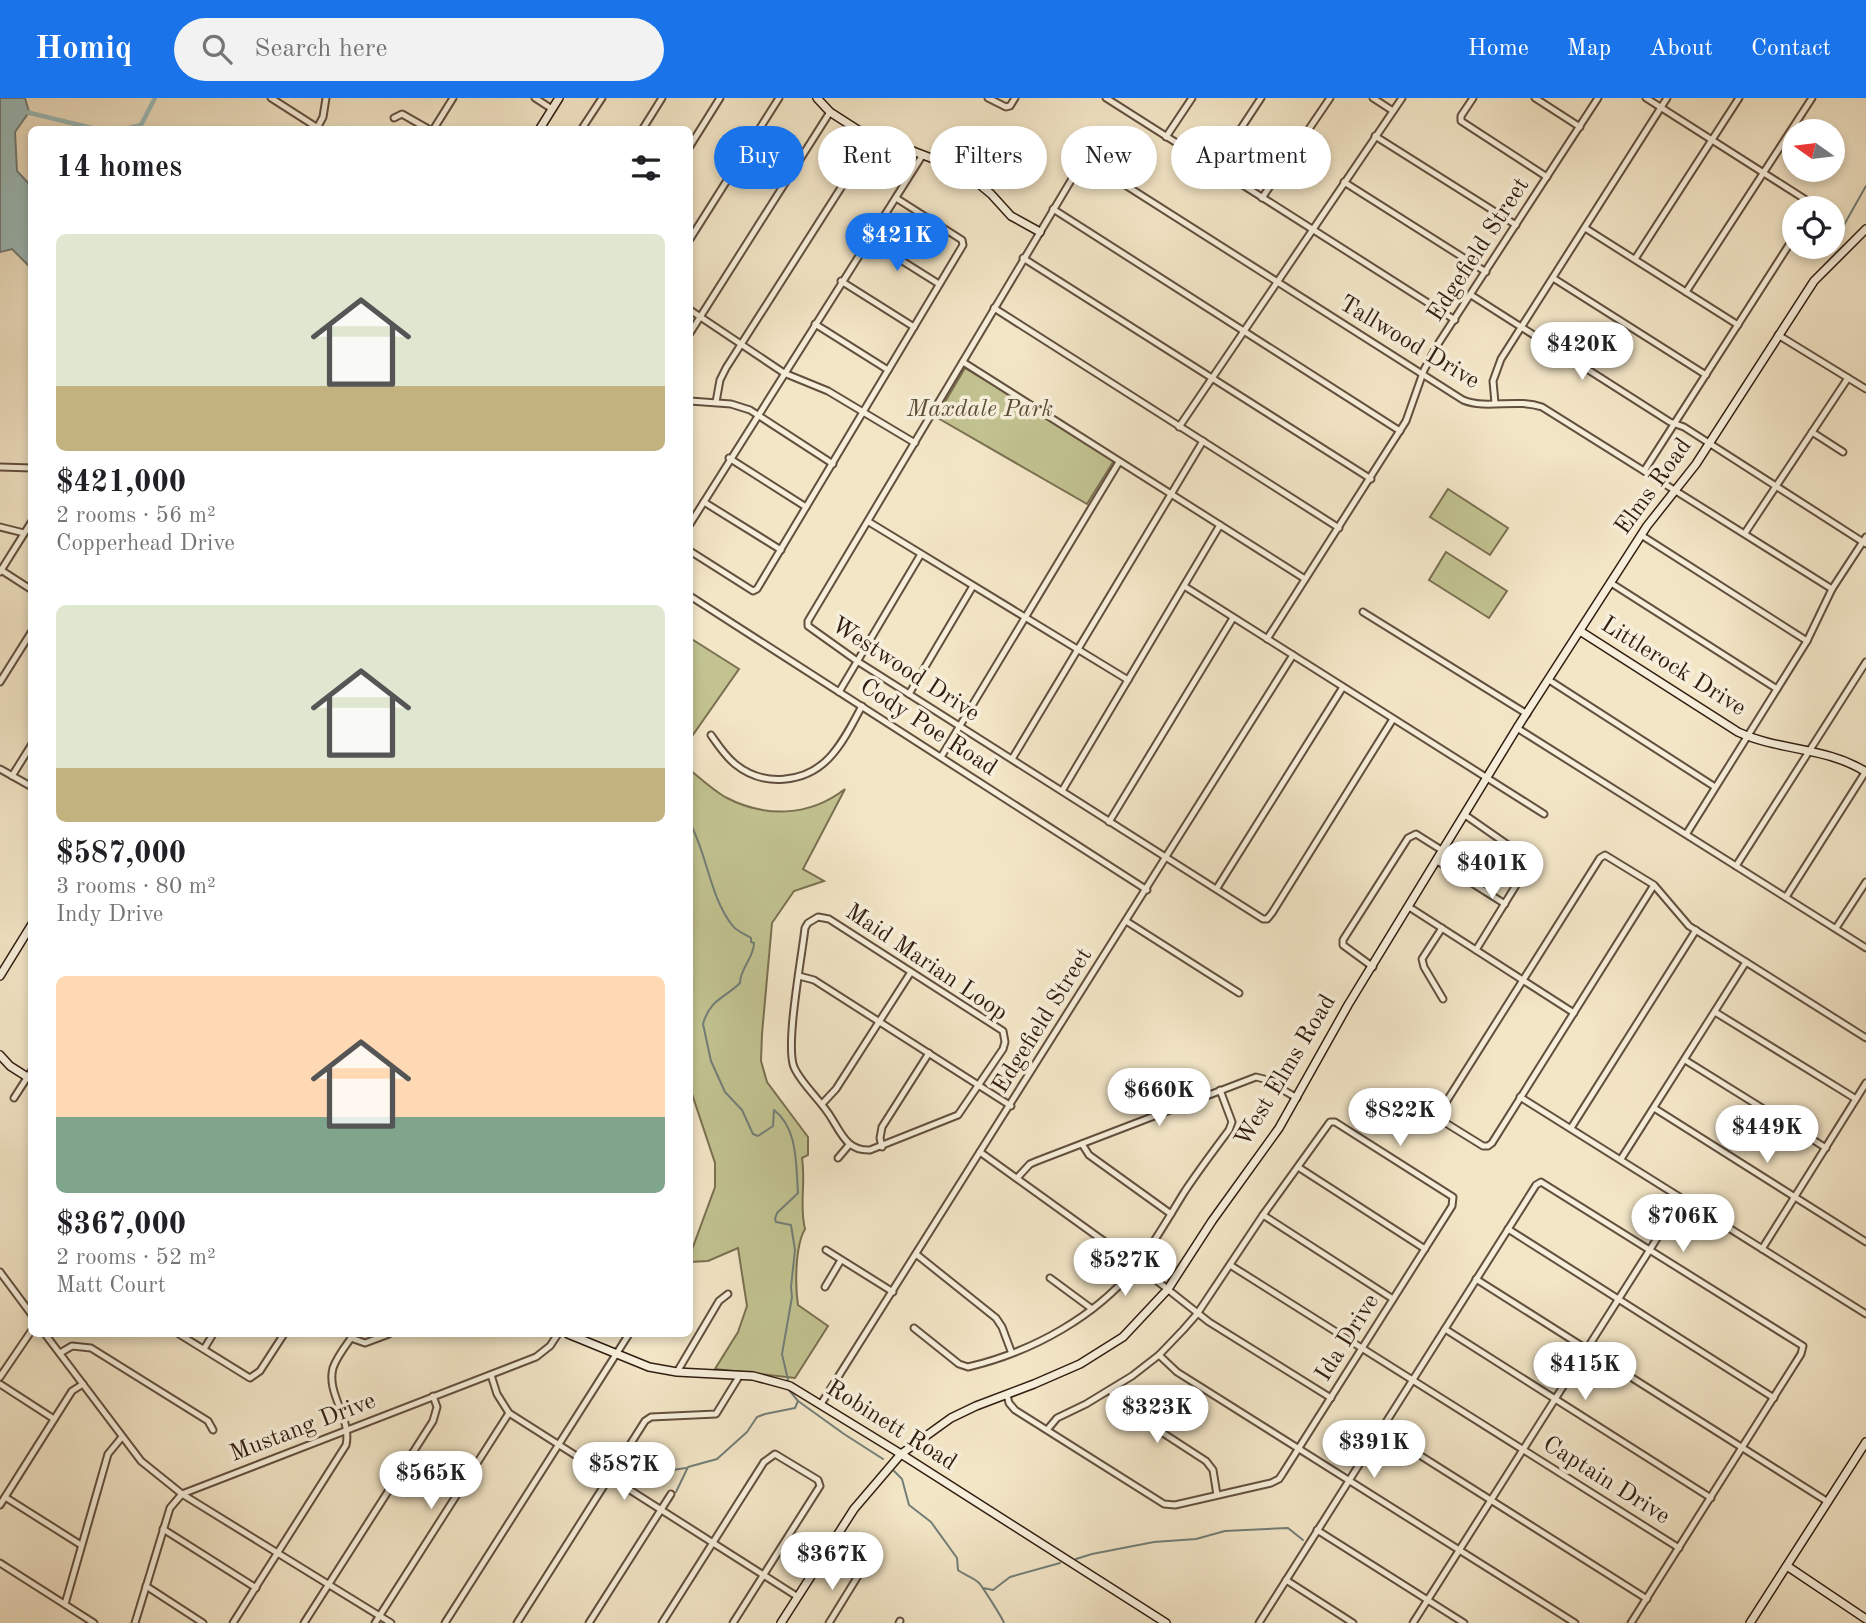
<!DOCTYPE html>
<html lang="en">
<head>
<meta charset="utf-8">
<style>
	:root { --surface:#fff; --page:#f2f2f2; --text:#202124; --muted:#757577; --accent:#1a73e8 }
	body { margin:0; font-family:"Old Standard TT",serif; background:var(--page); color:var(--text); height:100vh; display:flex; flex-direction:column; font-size:26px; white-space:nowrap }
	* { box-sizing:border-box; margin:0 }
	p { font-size:23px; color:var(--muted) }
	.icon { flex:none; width:38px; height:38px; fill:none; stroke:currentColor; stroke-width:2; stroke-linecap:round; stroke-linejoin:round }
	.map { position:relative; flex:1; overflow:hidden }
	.drawer { position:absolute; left:28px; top:28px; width:665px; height:1211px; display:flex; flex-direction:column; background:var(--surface); border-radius:10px; box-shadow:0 4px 10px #0003 }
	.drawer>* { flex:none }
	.banner { position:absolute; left:714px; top:28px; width:665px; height:63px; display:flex; gap:14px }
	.needle { width:46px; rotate:284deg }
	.buttons { position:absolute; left:1782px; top:21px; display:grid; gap:14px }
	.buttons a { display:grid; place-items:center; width:63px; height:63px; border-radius:50%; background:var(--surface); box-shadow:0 4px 10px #0003; font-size:35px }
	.price { position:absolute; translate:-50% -60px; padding:0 16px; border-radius:24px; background:#fff; color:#222; font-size:23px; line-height:46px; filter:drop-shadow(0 2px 4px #0008) }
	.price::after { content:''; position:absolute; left:50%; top:42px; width:21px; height:16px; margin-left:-10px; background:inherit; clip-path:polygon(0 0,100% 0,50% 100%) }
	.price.selected { background:var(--accent); color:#fff }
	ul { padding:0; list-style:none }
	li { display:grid; align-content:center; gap:14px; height:371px; padding:0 28px }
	li span { display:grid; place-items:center; height:217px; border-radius:10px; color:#555 }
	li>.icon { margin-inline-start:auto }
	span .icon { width:126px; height:126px; fill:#fffc; stroke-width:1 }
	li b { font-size:30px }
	h2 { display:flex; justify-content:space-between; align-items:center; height:84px; padding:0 28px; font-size:30px }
	.chip { padding:0 24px; border-radius:32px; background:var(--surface); box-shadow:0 4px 10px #0003; font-size:24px; line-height:63px }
	.chip.selected { background:var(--accent); color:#fff }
	header { display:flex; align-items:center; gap:42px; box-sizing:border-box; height:98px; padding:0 35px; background:var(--accent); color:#fff }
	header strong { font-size:33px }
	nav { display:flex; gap:38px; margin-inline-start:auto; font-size:24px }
	.search { width:490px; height:63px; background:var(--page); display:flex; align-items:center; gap:18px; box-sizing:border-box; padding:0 24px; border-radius:38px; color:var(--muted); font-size:26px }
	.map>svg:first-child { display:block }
	.green { fill:#c2c391; stroke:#7a7051; stroke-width:2 }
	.water { fill:#9dbebd; stroke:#727e78; stroke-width:2 }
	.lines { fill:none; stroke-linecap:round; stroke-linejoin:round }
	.stream { stroke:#727e78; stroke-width:2 }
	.canal { stroke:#9dbebd; stroke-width:4.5 }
	.street-casing { stroke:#624f3e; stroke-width:9 }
	.secondary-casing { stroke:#311d11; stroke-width:10 }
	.street { stroke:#f7efdb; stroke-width:5 }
	.secondary { stroke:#f7efdb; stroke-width:7 }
	.labels { text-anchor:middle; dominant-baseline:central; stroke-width:7; stroke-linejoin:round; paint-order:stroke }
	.street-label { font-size:24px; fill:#311d11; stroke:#f7efdb }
	.park-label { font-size:24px; font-style:italic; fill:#5c4f37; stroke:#f7efdb }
</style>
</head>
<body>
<header>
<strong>Homiq</strong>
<div class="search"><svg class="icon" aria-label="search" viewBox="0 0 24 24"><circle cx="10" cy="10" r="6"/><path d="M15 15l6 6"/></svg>Search here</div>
<nav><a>Home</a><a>Map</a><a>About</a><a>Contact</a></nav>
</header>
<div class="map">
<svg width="1866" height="1525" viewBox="0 0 1866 1525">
	<rect width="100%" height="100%" fill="#f3e6c7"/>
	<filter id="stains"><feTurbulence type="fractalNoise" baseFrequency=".00286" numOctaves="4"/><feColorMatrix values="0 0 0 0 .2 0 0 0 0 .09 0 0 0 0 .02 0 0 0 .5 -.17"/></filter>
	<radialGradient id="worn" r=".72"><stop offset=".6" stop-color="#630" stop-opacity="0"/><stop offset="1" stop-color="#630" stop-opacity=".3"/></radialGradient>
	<!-- green -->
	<g class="green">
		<polygon points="965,270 1115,361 1087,406 936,319"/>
		<polygon points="1448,391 1508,430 1490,457 1430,419"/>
		<polygon points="1446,454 1507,493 1489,520 1429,482"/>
		<polygon points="690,540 739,571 690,641"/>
		<path d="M690 672C701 681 713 692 725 699 765 720 809 719 845 691L803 771 824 783 794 793 772 825 762 936 761 963 767 984 808 1039V1057L802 1060C806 1086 799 1107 805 1131 795 1148 795 1187 798 1207L828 1228 795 1280 715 1271 738 1234 747 1208 738 1150 708 1163 690 1164V1157L715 1089V1065L690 990Z"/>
	</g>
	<!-- water -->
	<polygon class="water" points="0,0 25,0 29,14 15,34 17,73 31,88 31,170 12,151 0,154"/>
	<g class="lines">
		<!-- stream -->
		<g class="stream">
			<polyline points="1840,134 1866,88"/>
			<path d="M690 725C707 756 710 799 732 827 736 833 745 836 751 840V844L754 845C754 860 740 870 740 885 725 900 710 901 703 926L711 963 725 994 742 1012 753 1036 758 1038 773 1028 774 1012C798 1030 796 1067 798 1095L777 1115 775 1121 776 1124 791 1127 795 1152 791 1189 792 1199 782 1256 788 1282"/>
			<polyline points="798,1303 844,1336 883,1361"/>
			<path d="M894 1373 902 1381 909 1407 931 1424 957 1460 958 1472C964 1477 973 1479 979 1485 982 1488 1003 1521 1004 1525"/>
			<polyline points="653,1375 686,1370"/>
			<polyline points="676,1394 688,1369 717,1361 747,1334 757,1319 765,1316 795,1310 798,1303 789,1292"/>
			<polyline points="1076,1461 1092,1456 1154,1444 1196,1441 1225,1433 1288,1430 1303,1442"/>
			<polyline points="983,1490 993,1492 1010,1479 1060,1465"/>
		</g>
		<!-- canal -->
		<g class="canal">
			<polyline points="26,14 100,32"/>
			<polyline points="121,32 141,27 155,0"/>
		</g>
		<defs>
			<g id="street">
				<polyline points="271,0 321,32"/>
				<polyline points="535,0 552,11"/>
				<polyline points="988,0 1006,9 1010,8 1015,0"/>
				<polyline points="1106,0 1455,222"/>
				<polyline points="1373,0 1393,13"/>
				<polyline points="1473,0 1461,18 1461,23 1547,79"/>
				<polyline points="1535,0 1580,29"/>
				<polyline points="1646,0 1814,107 1812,110"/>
				<polyline points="394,20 402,16 430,32"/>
				<polyline points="316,32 323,19 326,0"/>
				<polyline points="433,32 453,0"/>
				<polyline points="581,32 602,0"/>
				<polyline points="642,32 662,0"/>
				<polyline points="1375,38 1516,127"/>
				<polyline points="1166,39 1192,0"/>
				<polyline points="690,48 720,0"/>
				<polyline points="1215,70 1261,0"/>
				<polyline points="1344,84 1486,174"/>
				<polyline points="1262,100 1330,0"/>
				<polyline points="1053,111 1400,333"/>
				<polyline points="1585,130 1738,227"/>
				<polyline points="690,141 779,0"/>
				<polyline points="869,142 939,186"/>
				<polyline points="1023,160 1371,381"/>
				<polyline points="1635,161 1739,0"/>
				<polyline points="1553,180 1706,277"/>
				<polyline points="841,183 914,229"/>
				<polyline points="1686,194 1812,0"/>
				<polyline points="1471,197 1670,324 1684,329 1866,446"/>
				<polyline points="994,210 1339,430"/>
				<polyline points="690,212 784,275 828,293 915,345"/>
				<polyline points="815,226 888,272"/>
				<polyline points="690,235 830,14"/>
				<polyline points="1778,237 1866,291"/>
				<polyline points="963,264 1305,481"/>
				<polyline points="690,303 731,306 750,312 833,366"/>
				<polyline points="716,304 720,282 726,270 874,38"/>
				<polyline points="1495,305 1493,283 1501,261 1667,0"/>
				<polyline points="1179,329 1402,0"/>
				<polyline points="1812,334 1843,354"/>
				<polyline points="729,360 806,409"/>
				<polyline points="0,369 32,370"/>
				<polyline points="1644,373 1794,139"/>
				<polyline points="704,404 781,452"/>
				<polyline points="869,424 1128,582"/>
				<polyline points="690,426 922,58"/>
				<polyline points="0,429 24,435"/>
				<polyline points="1745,435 1848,280"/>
				<polyline points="1641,437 1807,543"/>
				<polyline points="690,453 753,493 757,491 963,147 962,142 896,100"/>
				<polyline points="1,472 32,492"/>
				<polyline points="0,474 32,423"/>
				<polyline points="1611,485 1777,591"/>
				<polyline points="1184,488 1544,716"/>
				<polyline points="690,498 1147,792"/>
				<polyline points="1363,514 1527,616"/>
				<polyline points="1267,541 1406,323 1424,272 1438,246 1598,0"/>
				<polyline points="1549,582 1715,689"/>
				<polyline points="0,584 32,533"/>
				<polyline points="839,594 921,456"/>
				<polyline points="909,596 973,488"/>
				<path d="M1393 621 1272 815 1267 821H1263L857 563 808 528V523L1082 64H1089L1463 302C1487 312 1516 300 1542 309L1832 491"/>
				<polyline points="1517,630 1866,850"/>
				<path d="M711 637C718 647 725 658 735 666 763 689 805 686 830 659 843 645 853 625 862 608"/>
				<polyline points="941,659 1119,364"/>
				<polyline points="1012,661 1203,343"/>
				<polyline points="0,671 32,689"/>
				<polyline points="12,678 32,646"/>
				<polyline points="1062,693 1220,427"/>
				<polyline points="1465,717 1531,763 1476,852"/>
				<polyline points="1109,724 1233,520"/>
				<polyline points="1687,735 1807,543 1832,491 1866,439"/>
				<polyline points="1437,763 1505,806"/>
				<polyline points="1736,768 1866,564"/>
				<polyline points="1654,787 1492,1045 1488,1048 1483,1048 1441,1022 1439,1018 1441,1012 1600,760 1605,757 1654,787 1689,828 1866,940"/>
				<polyline points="1217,790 1343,589"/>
				<polyline points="1786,799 1866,673"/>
				<polyline points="1409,809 1574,915"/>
				<path d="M818 819 829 821 1003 933 1005 944 1003 951 958 1017 870 1052C848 1053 842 1037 832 1021 822 1003 801 986 794 969 785 947 802 858 805 830L808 825Z"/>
				<polyline points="1126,823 1239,895"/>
				<polyline points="1442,830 1422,861 1424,869 1443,901"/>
				<polyline points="1836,830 1866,784"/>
				<polyline points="1373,869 1343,847 1343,842 1408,740 1416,736 1443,753"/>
				<polyline points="799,878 814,882 1011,1008"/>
				<polyline points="1715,914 1856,1001"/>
				<polyline points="1685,962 1826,1050"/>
				<polyline points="1520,999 1866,1216"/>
				<polyline points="14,1000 32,972"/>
				<polyline points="822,1006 836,991 911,874"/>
				<polyline points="1654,1010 1866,1144"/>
				<polyline points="1571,1030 1696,832"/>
				<polyline points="1082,1046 1089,1057 1171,1116"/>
				<polyline points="882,1049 880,1040 882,1029 929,955"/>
				<polyline points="980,1054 1137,1167 1209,1224 1331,1300"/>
				<polyline points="838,1060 849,1047"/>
				<polyline points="1621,1061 1746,864"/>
				<polyline points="1298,1069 1425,1151"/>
				<polyline points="1018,1079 1030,1066 1037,1063 1256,979 1264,981 1297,1000"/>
				<polyline points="1263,1117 1393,1201"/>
				<polyline points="1508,1131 1774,1300"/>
				<polyline points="1762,1151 1866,985"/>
				<polyline points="826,1152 893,1194"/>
				<polyline points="916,1156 996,1220 1002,1229 1011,1253"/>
				<polyline points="1230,1167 1679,1450"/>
				<polyline points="0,1174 32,1217"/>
				<polyline points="1050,1180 1092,1211"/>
				<polyline points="1476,1181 1828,1404"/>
				<polyline points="825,1189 841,1162"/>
				<path d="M914 1230 959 1266 968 1269C1032 1254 1098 1218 1139 1165 1156 1142 1170 1117 1185 1093 1199 1072 1214 1052 1229 1032L1232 1024 1220 992"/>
				<polyline points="1445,1231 1711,1400"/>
				<polyline points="45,1236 141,1363 182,1396 391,1525"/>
				<polyline points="179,1236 250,1280 260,1273 284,1236"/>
				<polyline points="351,1240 365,1245 389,1236"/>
				<polyline points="204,1251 213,1236"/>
				<polyline points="60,1255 72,1248 91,1250 208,1323 213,1332"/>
				<polyline points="1159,1257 1177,1274 1575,1525"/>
				<polyline points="677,1274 719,1203 728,1196"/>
				<polyline points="491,1277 497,1296 509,1315 798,1499"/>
				<polyline points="0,1279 32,1232"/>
				<polyline points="0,1286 54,1321"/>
				<polyline points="1110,1292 1119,1305 1129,1313 1206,1363 1213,1372 1217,1397"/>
				<polyline points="1007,1297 1009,1305 1015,1312 1164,1406 1175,1407 1271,1385 1279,1381 1283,1375 1452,1108 1453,1099 1335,1024 1330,1024 1263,1117 1197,1216 1183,1232 1159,1257 1132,1278 1086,1306 1057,1320 1047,1332"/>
				<polyline points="821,1306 1293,557"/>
				<polyline points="1380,1332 1647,1501"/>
				<polyline points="5,1399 81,1447"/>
				<polyline points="0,1407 72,1293 83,1286"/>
				<polyline points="163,1431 256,1490"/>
				<polyline points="1317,1432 1464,1525"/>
				<polyline points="0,1465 94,1525"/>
				<polyline points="1286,1482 1353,1525"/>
				<polyline points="146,1488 203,1525"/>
				<polyline points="65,1506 108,1356 122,1339"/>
				<polyline points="135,1525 170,1410 182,1396 536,1259 550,1248 558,1236"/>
				<path d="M233 1525 346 1347C352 1320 326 1296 333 1270 337 1258 347 1246 354 1236"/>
				<polyline points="304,1525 433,1323 437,1309 433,1298"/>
				<polyline points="375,1525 509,1315"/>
				<polyline points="445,1525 629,1236"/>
				<polyline points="517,1525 645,1323 651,1319 716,1316 740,1277"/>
				<polyline points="589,1525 671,1396"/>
				<polyline points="662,1525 764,1364 775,1356 818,1382 820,1388 733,1525"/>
				<polyline points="829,1525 858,1478"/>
				<polyline points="899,1525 900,1523"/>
				<polyline points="1259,1525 1536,1087 1541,1084 1803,1248 1801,1256 1631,1525"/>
				<polyline points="1413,1525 1682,1101"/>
			</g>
			<g id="secondary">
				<polyline points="817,0 830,14 858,32 944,65 968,77 991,96 1011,118 1040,134"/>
				<polyline points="539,32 559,0"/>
				<path d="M1580 533 1738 634C1779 653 1827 649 1866 674"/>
				<polyline points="0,878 32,826"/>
				<polyline points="0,957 10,968 32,982"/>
				<polyline points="568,1236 649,1269 677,1274 753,1278 790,1288 901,1356 1166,1525"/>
				<polyline points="1787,1468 1866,1521"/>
				<polyline points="781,1525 854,1411 901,1356 951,1320 976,1308 1034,1286 1080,1266 1123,1239 1168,1191 1212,1123 1279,1030 1348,907 1517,630 1647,428 1696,366 1814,183 1866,131"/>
				<polyline points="1750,1525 1866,1344"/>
			</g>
		</defs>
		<!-- street casing -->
		<use href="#street" class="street-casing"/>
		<!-- secondary casing -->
		<use href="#secondary" class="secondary-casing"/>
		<!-- street -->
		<use href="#street" class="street"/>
		<!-- secondary -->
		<use href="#secondary" class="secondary"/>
	</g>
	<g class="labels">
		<!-- street labels -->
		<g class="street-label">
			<text transform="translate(1479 152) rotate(-57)">Edgefield Street</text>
			<text transform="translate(1409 245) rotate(31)">Tallwood Drive</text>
			<text transform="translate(1654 389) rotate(-54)">Elms Road</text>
			<text transform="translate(1673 569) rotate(32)">Littlerock Drive</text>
			<text transform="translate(905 572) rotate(33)">Westwood Drive</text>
			<text transform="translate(928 630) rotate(33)">Cody Poe Road</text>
			<text transform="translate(926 865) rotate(34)">Maid Marian Loop</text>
			<text transform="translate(1043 923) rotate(-58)">Edgefield Street</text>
			<text transform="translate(1286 973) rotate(-59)">West Elms Road</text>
			<text transform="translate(1348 1240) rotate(-58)">Ida Drive</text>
			<text transform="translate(891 1328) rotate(32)">Robinett Road</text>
			<text transform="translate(303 1330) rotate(-21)">Mustang Drive</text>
			<text transform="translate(1606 1383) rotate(32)">Captain Drive</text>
		</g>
		<!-- park labels -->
		<g class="park-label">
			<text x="980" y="312">Maxdale Park</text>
		</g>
	</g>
	<rect width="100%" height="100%" filter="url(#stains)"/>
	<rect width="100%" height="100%" fill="url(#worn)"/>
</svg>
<div class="buttons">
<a><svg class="needle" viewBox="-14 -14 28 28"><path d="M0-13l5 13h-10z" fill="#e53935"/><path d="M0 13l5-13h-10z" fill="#757577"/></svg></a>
<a><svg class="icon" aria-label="locate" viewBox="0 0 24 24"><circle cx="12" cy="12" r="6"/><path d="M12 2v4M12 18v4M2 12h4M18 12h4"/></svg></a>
</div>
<b class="price selected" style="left:897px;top:175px">$421K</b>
<b class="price" style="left:1582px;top:284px">$420K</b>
<b class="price" style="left:1492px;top:803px">$401K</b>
<b class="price" style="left:1159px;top:1030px">$660K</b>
<b class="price" style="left:1400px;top:1050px">$822K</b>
<b class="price" style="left:1767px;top:1067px">$449K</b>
<b class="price" style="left:1683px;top:1156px">$706K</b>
<b class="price" style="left:1125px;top:1200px">$527K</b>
<b class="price" style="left:1585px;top:1304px">$415K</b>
<b class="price" style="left:1157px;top:1347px">$323K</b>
<b class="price" style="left:1374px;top:1382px">$391K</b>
<b class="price" style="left:624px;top:1404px">$587K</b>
<b class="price" style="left:431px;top:1413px">$565K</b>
<b class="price" style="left:832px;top:1494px">$367K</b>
<div class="banner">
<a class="chip selected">Buy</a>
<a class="chip">Rent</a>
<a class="chip">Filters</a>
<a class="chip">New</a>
<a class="chip">Apartment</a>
</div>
<section class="drawer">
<h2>14 homes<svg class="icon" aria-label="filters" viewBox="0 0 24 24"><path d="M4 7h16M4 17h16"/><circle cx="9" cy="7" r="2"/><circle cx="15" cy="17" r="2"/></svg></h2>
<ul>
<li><span style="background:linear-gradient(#dfe7d0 70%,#c2b280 0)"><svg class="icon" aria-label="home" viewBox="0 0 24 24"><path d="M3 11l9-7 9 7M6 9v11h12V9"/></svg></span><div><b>$421,000</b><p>2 rooms · 56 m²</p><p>Copperhead Drive</p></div></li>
<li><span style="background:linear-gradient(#dfe7d0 75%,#c2b280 0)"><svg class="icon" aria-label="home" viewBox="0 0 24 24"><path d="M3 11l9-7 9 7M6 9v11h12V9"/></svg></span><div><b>$587,000</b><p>3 rooms · 80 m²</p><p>Indy Drive</p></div></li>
<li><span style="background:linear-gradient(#ffd9b3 65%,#7fa58c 0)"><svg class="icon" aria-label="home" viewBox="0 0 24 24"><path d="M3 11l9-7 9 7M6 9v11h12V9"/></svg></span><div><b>$367,000</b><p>2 rooms · 52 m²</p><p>Matt Court</p></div></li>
</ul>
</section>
</div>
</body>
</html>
